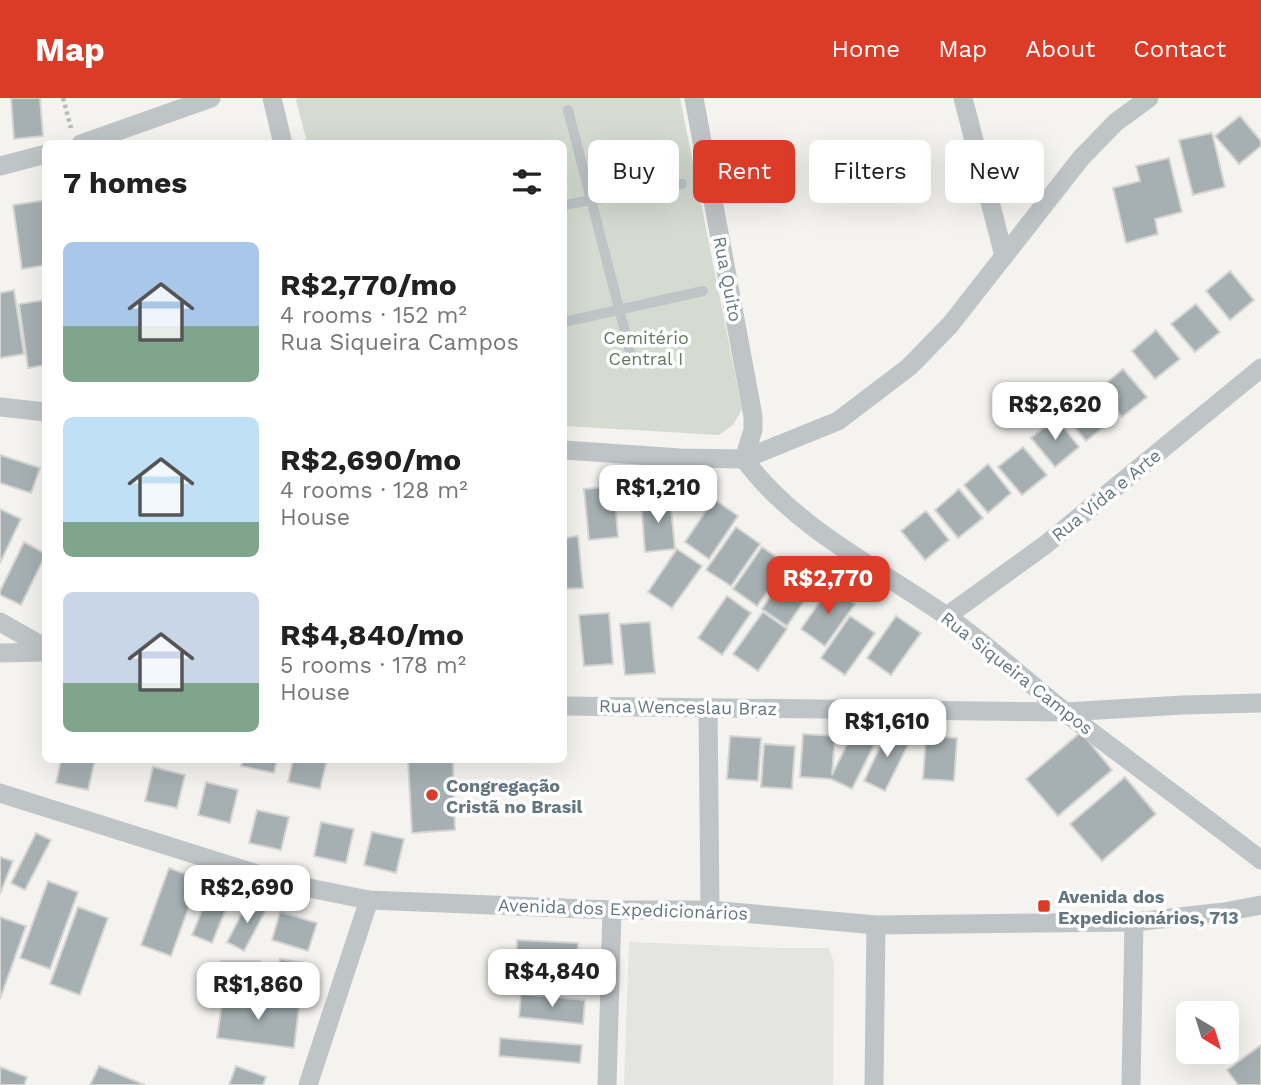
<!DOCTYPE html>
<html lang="en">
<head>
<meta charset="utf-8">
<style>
	:root { --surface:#fff; --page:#f2f2f2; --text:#222; --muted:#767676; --accent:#dc3b27 }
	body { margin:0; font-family:"Work Sans",sans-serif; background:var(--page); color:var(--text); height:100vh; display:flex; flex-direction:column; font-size:26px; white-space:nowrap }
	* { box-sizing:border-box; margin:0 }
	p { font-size:23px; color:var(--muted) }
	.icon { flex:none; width:38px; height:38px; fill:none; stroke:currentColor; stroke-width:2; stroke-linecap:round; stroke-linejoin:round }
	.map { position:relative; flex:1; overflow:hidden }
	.details { position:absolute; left:42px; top:42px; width:525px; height:623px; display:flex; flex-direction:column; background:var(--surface); border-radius:10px; box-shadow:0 7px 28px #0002 }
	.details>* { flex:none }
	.guide { position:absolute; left:588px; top:42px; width:567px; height:63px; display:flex; gap:14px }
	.needle { width:46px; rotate:142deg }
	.controls { position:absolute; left:1176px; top:903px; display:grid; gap:14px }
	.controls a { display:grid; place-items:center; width:63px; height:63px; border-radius:10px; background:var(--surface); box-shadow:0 7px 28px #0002; font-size:35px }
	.price { position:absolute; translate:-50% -60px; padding:0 16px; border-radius:14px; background:#fff; color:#222; font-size:23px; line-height:46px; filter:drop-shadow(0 2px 4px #0008) }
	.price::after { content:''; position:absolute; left:50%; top:42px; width:21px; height:16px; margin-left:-10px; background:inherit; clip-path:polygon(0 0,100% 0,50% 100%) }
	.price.current { background:var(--accent); color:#fff }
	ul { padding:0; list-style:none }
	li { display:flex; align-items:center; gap:21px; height:175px; padding:0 21px }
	li span { display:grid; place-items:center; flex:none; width:196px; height:140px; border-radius:10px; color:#555 }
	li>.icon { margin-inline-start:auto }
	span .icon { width:84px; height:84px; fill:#fffc; stroke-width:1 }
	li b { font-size:30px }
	h2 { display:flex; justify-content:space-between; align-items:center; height:84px; padding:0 21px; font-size:30px }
	.tag { padding:0 24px; border-radius:10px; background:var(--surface); box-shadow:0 7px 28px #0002; font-size:24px; line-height:63px }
	.tag.current { background:var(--accent); color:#fff }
	header { display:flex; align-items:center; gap:42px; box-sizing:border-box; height:98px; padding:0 35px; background:var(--accent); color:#fff }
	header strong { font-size:33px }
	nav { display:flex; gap:38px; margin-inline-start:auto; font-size:24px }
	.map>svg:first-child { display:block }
	.built { fill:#e4e5e3 }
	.green { fill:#d6dbd1 }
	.building { fill:#a6b0b2; stroke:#d5d5d3; stroke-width:2 }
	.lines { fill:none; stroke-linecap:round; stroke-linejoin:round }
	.path { stroke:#b9bcbd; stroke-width:4.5; stroke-dasharray:3.5 3.5; stroke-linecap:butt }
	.lane { stroke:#bfc4c6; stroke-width:10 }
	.street { stroke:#bfc4c6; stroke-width:19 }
	.poi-dot { fill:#dc3b27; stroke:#fff; stroke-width:2.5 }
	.labels { text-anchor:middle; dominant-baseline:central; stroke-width:7; stroke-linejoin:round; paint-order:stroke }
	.street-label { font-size:18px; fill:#647780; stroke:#fff }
	.park-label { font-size:18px; fill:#697762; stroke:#fff }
	.poi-label { font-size:18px; font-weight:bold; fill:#647780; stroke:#fff; text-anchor:start }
</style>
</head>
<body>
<header>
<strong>Map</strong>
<nav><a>Home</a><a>Map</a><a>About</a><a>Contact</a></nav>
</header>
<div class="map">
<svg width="1261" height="987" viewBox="0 0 1261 987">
	<rect width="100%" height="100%" fill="#f4f3f0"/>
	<!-- built -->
	<polygon class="built" points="629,844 784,850 829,850 834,865 833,987 624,987"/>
	<!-- green -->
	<polygon class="green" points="298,0 680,0 742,311 733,327 719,337 564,328 564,46 307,45 296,2"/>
	<!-- building -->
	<g class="building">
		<polygon points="11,0 40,0 43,38 14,41"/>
		<polygon points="1240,18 1261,43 1261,48 1239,66 1215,38"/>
		<polygon points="1212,35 1225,89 1193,97 1179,42"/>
		<polygon points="1169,60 1182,114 1155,121 1158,136 1126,145 1113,90 1140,83 1136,68"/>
		<polygon points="46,102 46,167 22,171 13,107"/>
		<polygon points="1230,173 1254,202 1230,222 1206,193"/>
		<polygon points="14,192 24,256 0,260 0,195"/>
		<polygon points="46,202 46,267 28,270 19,206"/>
		<polygon points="1196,206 1220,234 1195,254 1171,226"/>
		<polygon points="1156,232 1180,261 1155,281 1132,253"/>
		<polygon points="1123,271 1147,299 1122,319 1099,291"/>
		<polygon points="1087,294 1111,323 1086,343 1063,315"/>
		<polygon points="1056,320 1079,349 1055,369 1031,340"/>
		<polygon points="1023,349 1047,377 1022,397 998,369"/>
		<polygon points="0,357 40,370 31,395 0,385"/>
		<polygon points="988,366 1011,395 988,415 964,387"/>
		<polygon points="614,388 618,439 589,442 584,391"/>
		<polygon points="959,391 983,420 958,440 935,412"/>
		<polygon points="670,400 675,451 645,454 641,402"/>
		<polygon points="714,401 738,418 709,461 685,444"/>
		<polygon points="0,411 21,421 0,465"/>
		<polygon points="926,413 949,442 925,462 901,433"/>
		<polygon points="736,429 760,446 731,488 706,472"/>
		<polygon points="578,438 583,490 564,491 564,440"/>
		<polygon points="24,444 46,456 21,507 0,497 0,493"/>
		<polygon points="762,449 787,466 757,508 733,491"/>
		<polygon points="677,451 702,468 672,510 648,494"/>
		<polygon points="792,468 816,485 787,528 762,511"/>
		<polygon points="830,489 855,506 825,548 801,531"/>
		<polygon points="727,498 751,515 722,557 698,540"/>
		<polygon points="763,514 787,531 758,573 733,556"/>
		<polygon points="609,515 613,566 584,568 579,517"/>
		<polygon points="850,518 875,535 845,577 821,560"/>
		<polygon points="896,518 921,535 891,577 867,560"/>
		<polygon points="650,524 655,575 625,577 620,526"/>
		<polygon points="856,628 878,639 852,691 831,681 800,679 803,636 835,638 832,677"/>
		<polygon points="889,630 911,641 885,693 864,683"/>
		<polygon points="1081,634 1112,672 1058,718 1026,681"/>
		<polygon points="730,638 761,640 758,683 727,681"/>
		<polygon points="926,638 957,640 954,683 923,681"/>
		<polygon points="764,646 795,648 792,691 761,689"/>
		<polygon points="61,662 95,662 88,692 56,685"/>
		<polygon points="243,662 277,662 274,675 241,668"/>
		<polygon points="293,662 327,662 320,691 288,684"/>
		<polygon points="408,662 453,662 455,732 412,735"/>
		<polygon points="153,669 185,677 177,710 145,703"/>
		<polygon points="1125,679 1156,716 1102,763 1070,726"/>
		<polygon points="206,684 238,692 230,725 198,717"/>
		<polygon points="257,712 289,719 281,752 249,745"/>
		<polygon points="321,724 354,731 346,765 314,758"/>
		<polygon points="372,734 404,741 396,775 364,767"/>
		<polygon points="36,735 51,742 25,792 11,785"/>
		<polygon points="0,759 13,763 0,796"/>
		<polygon points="169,770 199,781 171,858 141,847"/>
		<polygon points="48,783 78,794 50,871 20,860"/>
		<polygon points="208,798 228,806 212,845 192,837"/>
		<polygon points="250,800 267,810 244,853 227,844"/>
		<polygon points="78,809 108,820 80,897 50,886"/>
		<polygon points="280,814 317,825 308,853 272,842"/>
		<polygon points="0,819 26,828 0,901"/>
		<polygon points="517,842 578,845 576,887 516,885"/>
		<polygon points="280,861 306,865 303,887 277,883"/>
		<polygon points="221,863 260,863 259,889 221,889"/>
		<polygon points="521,896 585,902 583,926 519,919"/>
		<polygon points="223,898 299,909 294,950 217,940"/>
		<polygon points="500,940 582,947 580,965 499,958"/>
		<polygon points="1261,947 1261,987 1238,987 1227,972"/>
		<polygon points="99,968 145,987 90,987"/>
		<polygon points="236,968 266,979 263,987 229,987"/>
		<polygon points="0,969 27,979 24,987 0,987"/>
	</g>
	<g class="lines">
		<!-- path -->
		<polyline class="path" points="63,0 71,30"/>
		<!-- lane -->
		<g class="lane">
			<polyline points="568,12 632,261"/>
			<polyline points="564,107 682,86"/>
			<polyline points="564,224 703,193"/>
		</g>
		<!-- street -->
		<g class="street">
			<polyline points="272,0 283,46"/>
			<polyline points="694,0 753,318 753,332 744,361"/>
			<polyline points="963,0 1004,158"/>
			<polyline points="81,46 211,0"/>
			<polyline points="0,68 46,56"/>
			<polyline points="0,309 46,314"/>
			<polyline points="564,352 680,360 744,361 838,323 909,269 950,227 1081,60 1116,24 1149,0"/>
			<path d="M744 361C795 430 876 469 945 517 987 546 1025 582 1065 614 1130 664 1196 712 1261 762"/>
			<polyline points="947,518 1045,447 1261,270"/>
			<polyline points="0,524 46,550"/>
			<polyline points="0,555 46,554"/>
			<polyline points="564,608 1065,614 1183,607 1261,605"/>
			<polyline points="708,609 710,812"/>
			<polyline points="0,695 289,786 369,802 612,812 710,812 876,827 1134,824 1224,814 1261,807"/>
			<polyline points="308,987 369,802"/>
			<polyline points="607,987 612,812"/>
			<polyline points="874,987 876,827"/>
			<polyline points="1131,987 1134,824"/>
		</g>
	</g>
	<!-- markers -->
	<g class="poi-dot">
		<circle cx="432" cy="697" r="7"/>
		<rect x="1037" y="801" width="14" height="14" rx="3.5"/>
	</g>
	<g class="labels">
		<!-- street labels -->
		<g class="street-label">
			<text transform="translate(728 181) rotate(79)">Rua Quito</text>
			<text transform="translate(1106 397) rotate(-39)">Rua Vida e Arte</text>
			<text transform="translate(1017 575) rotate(38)">Rua Siqueira Campos</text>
			<text transform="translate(688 609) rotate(1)">Rua Wenceslau Braz</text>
			<text transform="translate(623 811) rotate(2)">Avenida dos Expedicionários</text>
		</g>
		<!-- park labels -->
		<g class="park-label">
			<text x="646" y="239">Cemitério<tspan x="646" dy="21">Central I</tspan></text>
		</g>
		<!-- poi labels -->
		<g class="poi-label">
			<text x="446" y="687">Congregação<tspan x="446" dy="21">Cristã no Brasil</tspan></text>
			<text x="1058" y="798">Avenida dos<tspan x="1058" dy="21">Expedicionários, 713</tspan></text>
		</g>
	</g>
</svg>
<div class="controls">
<a><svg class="needle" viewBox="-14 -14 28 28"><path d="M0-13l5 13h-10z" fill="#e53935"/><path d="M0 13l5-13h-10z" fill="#767676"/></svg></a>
</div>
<b class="price" style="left:1055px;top:344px">R$2,620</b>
<b class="price" style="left:658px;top:427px">R$1,210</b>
<b class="price current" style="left:828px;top:518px">R$2,770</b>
<b class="price" style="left:887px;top:661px">R$1,610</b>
<b class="price" style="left:247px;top:827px">R$2,690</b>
<b class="price" style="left:552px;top:911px">R$4,840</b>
<b class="price" style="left:258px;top:924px">R$1,860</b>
<div class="guide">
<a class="tag">Buy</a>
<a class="tag current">Rent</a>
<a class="tag">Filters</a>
<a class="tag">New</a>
</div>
<section class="details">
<h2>7 homes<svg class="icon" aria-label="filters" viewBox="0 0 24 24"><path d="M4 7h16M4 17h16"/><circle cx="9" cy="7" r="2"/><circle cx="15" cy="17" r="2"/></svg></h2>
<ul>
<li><span style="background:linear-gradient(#a9c7e8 60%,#7fa58c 0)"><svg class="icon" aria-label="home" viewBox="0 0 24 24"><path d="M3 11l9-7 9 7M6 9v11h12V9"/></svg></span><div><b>R$2,770/mo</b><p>4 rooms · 152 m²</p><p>Rua Siqueira Campos</p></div></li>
<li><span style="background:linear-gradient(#bfe0f5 75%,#7fa58c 0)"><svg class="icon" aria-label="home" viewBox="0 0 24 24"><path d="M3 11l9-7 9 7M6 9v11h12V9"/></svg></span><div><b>R$2,690/mo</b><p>4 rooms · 128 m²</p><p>House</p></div></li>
<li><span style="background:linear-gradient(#c9d6e8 65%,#7fa58c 0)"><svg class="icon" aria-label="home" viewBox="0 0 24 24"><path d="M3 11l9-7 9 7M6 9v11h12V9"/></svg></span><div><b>R$4,840/mo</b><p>5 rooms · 178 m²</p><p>House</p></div></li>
</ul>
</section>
</div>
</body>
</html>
